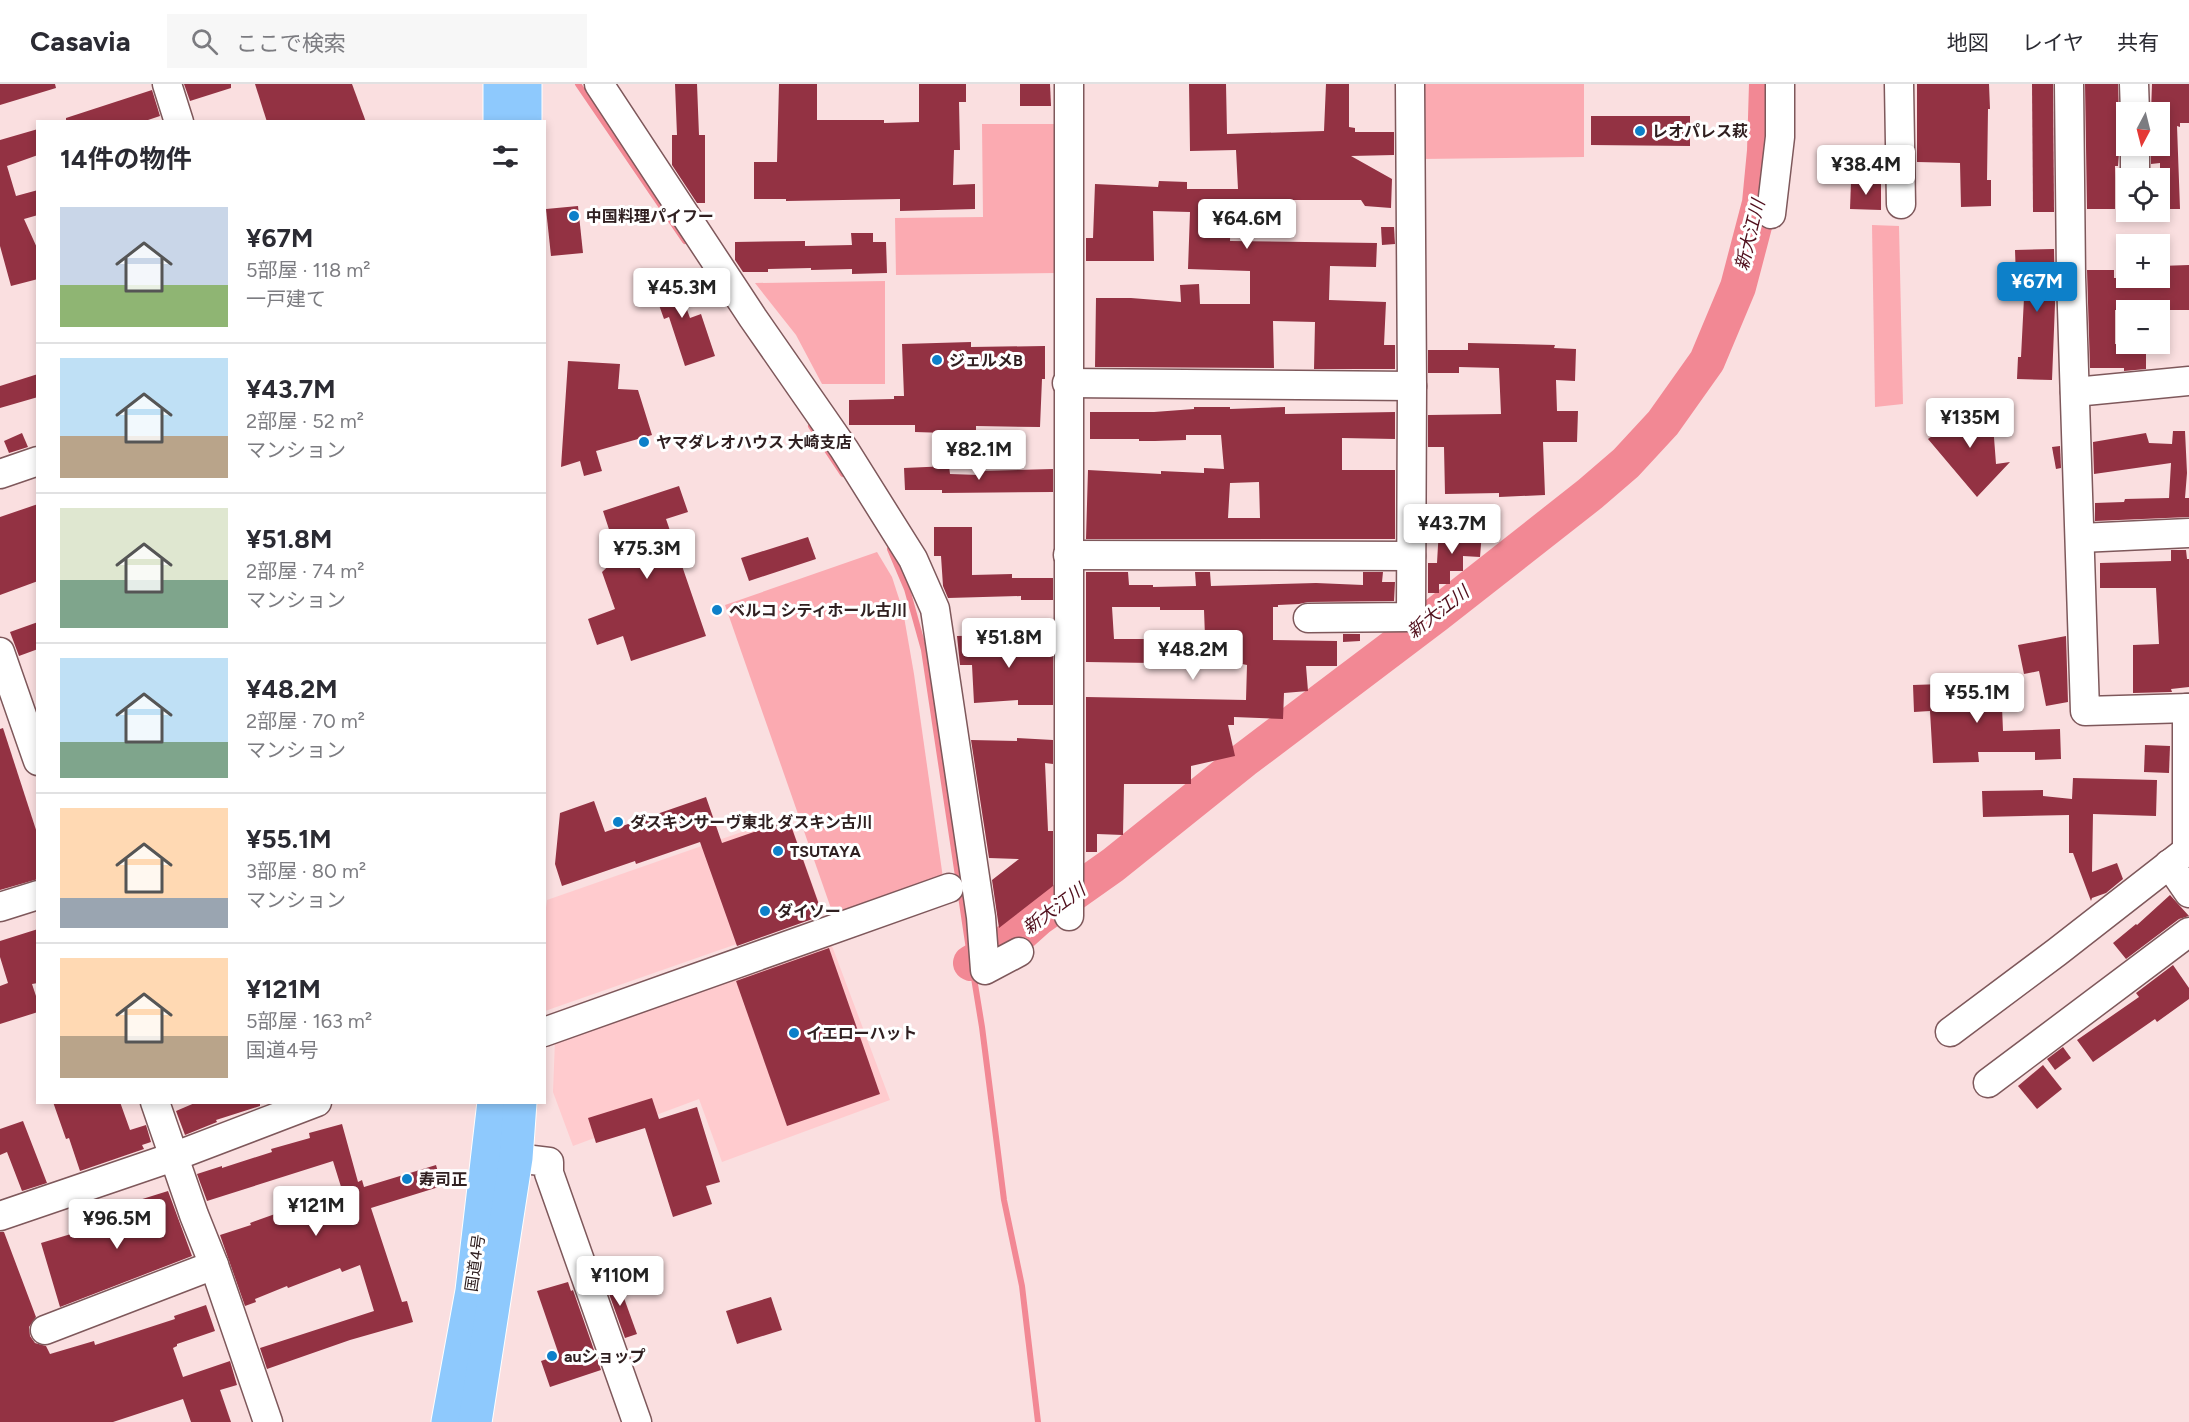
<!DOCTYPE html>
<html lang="ja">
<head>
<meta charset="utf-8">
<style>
	:root { --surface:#fff; --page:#f7f7f7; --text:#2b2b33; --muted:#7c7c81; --line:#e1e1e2; --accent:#0d80c9 }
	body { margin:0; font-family:Figtree,"Noto Sans JP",sans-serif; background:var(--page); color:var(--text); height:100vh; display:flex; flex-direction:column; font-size:22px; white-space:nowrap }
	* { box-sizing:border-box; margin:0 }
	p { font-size:20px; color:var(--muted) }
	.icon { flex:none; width:33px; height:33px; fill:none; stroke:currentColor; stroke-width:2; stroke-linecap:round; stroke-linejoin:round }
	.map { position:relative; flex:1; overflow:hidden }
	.details { position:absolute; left:36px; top:36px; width:510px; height:984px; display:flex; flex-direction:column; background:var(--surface); border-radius:0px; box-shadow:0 3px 9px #0003 }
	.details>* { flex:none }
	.needle { width:39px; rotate:187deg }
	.fabs { position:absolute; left:2116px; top:18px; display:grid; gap:12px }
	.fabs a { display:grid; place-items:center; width:54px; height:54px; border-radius:0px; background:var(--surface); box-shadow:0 3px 9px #0003; font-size:30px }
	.price { position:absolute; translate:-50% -51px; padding:0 14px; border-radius:6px; background:#fff; color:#222; font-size:20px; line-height:39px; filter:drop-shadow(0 2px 3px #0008) }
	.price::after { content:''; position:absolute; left:50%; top:36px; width:18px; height:14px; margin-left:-9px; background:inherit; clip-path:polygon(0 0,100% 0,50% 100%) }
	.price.current { background:var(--accent); color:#fff }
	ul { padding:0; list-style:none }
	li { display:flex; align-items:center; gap:18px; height:150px; padding:0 24px }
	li+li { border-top:2px solid var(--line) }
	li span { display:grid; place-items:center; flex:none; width:168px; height:120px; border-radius:0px; color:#555 }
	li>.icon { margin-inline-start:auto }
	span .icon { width:72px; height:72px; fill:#fffc; stroke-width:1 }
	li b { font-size:26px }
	h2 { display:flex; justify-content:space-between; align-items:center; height:72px; padding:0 24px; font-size:26px }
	header { display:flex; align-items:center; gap:36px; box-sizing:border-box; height:84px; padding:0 30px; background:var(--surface); border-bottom:2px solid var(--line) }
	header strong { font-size:28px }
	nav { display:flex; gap:33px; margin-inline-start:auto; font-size:21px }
	.search { width:420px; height:54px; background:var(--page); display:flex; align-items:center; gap:15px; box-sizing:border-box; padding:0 21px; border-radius:0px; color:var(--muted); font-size:22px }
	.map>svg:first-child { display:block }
	.built { fill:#ffcbce }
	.green { fill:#fbaab1 }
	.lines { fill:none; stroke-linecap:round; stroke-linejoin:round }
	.stream { stroke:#f28894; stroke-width:6 }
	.river { stroke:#f28894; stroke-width:36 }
	.building { fill:#933243; fill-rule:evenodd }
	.minor-casing { stroke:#7e585b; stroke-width:31 }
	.highway-casing { stroke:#fff; stroke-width:35 }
	.minor { stroke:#fff; stroke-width:28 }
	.highway { stroke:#8ec9fd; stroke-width:33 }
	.poi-dot { fill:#0d80c9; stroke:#fff; stroke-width:2 }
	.labels { text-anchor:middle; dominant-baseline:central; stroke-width:6; stroke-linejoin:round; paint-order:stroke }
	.poi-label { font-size:16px; font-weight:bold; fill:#302021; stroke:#fff; text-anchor:start }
	.street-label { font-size:16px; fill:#302021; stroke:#fff }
	.water-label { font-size:18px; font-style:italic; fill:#500f1c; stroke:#fff }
</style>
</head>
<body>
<header>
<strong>Casavia</strong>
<div class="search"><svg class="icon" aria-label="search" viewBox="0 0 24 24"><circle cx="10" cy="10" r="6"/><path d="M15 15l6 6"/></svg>ここで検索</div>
<nav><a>地図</a><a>レイヤ</a><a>共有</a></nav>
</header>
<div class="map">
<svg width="2189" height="1338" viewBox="0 0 2189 1338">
	<rect width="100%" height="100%" fill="#fadfe0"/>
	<!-- built -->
	<g class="built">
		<polygon points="788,732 823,830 545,927 544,839 547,816"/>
		<polygon points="829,854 890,1016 722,1078 699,1015 573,1062 553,1008 555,956"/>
	</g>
	<!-- green -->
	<g class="green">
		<polygon points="1418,0 1584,0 1584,73 1420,75"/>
		<polygon points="982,40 1055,40 1057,189 896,191 895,134 983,133"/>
		<polygon points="1872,141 1899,142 1903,320 1875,323"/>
		<polygon points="885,197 885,300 822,300 796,251 755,199"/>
		<polygon points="877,468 892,493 903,527 914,590 943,794 834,833 725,521"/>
	</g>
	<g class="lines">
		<!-- stream -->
		<g class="stream">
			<polyline points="578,0 685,157"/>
			<polyline points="811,342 843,390"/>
			<polyline points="890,465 907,505 924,566 970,872"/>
			<polyline points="973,888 982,943 1004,1116 1022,1202 1038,1338"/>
		</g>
		<!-- river -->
		<polyline class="river" points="971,879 1019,851 1038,834 1113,781 1244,676 1436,531 1590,410 1626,379 1663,339 1707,277 1738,203 1760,119 1765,67 1767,0"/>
	</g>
	<!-- building -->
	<g class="building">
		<polygon points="0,0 55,0 56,4 0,21"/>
		<polygon points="184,0 231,0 231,4 190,17"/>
		<polygon points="255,0 352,0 366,38 267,38"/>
		<polygon points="675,0 697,0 699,51 705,51 705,119 697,119 672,81 672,51 677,51"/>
		<polygon points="779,0 817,0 817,36 884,36 884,39 919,38 919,0 966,0 966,18 959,18 960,66 954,66 953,101 975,100 975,125 900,127 900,115 786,117 786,115 754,115 754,78 777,78"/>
		<polygon points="1020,0 1050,0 1051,22 1020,22"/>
		<polygon points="1189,0 1226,0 1227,50 1324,47 1326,0 1349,0 1349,43 1355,44 1355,48 1394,48 1394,71 1351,72 1392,95 1391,124 1365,122 1361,116 1267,116 1267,125 1231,125 1230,157 1377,159 1376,183 1330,182 1329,216 1386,218 1384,261 1395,261 1395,285 1314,285 1315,238 1273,237 1274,284 1095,283 1096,214 1131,214 1181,218 1180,201 1199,200 1200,220 1250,220 1250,187 1188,185 1190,128 1153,127 1154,177 1086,177 1086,154 1093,154 1095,100 1158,103 1159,97 1187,98 1187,105 1238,105 1236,66 1190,67"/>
		<polygon points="1917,0 1989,0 1990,25 1988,25 1987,96 1991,96 1991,122 1961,123 1960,79 1917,78"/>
		<polygon points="2032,0 2053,0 2054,128 2033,128"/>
		<polygon points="2085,0 2118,0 2120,57 2118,82 2115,82 2115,125 2087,125"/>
		<polygon points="2152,0 2189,0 2189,39 2180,39 2180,43 2177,42 2180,125 2160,125 2160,79 2151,80 2151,62 2160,62 2160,28 2151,28"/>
		<polygon points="152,6 160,32 142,38 66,38 66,34"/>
		<polygon points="1591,32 1690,32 1690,62 1591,61"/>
		<polygon points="38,45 38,71 7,82 16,112 38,106 38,131 24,135 38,166 38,195 11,202 0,162 0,56"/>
		<polygon points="1851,98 1881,98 1881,126 1850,125"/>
		<polygon points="578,122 583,169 551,172 546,125"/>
		<polygon points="1381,143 1394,143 1395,160 1382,161"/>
		<polygon points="851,149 873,149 873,158 886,158 887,189 852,190 852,185 811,186 811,184 768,185 768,188 743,188 735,176 735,158 805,157 805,162 852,161"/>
		<polygon points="2054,165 2055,220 2052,296 2017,295 2018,273 2021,273 2025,194 2016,194 2015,166"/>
		<polygon points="2189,181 2189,226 2115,226 2115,260 2146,260 2146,285 2124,287 2124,284 2090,284 2087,186 2114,186 2114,194 2160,194 2160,182"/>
		<polygon points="672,184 690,234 701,230 715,272 685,282 669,233 664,235 649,193"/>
		<polygon points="971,258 971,263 1045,262 1045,295 1042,295 1040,343 976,342 976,346 946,346 946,349 915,348 915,341 849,341 849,316 894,315 894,312 904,312 902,260"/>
		<polygon points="1468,259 1555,261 1554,264 1576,265 1575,297 1556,296 1557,327 1578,327 1577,358 1543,358 1545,411 1499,413 1499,409 1445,410 1444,363 1428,363 1428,331 1501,330 1499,284 1459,283 1459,289 1428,289 1428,266 1468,266"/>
		<polygon points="568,277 620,280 618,305 638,306 652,351 596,367 602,387 584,392 580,377 561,383"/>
		<polygon points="38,290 38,313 0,324 0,302"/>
		<path d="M1194 323H1230V325L1285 323V330L1395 328V355L1342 354V386H1395V455H1086L1088 386 1161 390V387L1204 389V384L1224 385 1221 351H1186V356L1155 357H1139V355H1090V328H1154L1194 325ZM1259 398 1260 434H1228L1230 399Z"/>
		<polygon points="1992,327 1996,380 2010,378 1977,413 1928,355 1961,331"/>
		<polygon points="2173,347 2185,347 2187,389 2185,414 2189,414 2189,433 2095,437 2095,419 2124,418 2125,415 2169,414 2171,379 2094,390 2093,358 2146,349 2149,359 2172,360"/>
		<polygon points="22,349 28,363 9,369 4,357"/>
		<polygon points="2060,362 2061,384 2056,385 2052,363"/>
		<polygon points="949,382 950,390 980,391 980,387 1053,385 1053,408 942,409 942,406 905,406 904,384"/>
		<polygon points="679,402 688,428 666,435 706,552 631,577 623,552 597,561 588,535 615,525 602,488 618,473 603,427"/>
		<polygon points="38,420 38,497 0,511 0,433"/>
		<polygon points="934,443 972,443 972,491 1012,490 1012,494 1053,494 1053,516 1021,516 1021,512 948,514 943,502 941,472 934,472"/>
		<polygon points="1439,444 1482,448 1480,473 1463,472 1463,487 1450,487 1450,500 1439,500 1439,509 1428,509 1428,479 1437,479"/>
		<polygon points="808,453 816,475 749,497 741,474"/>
		<polygon points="2171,466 2186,466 2187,475 2189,475 2189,603 2171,605 2172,608 2133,609 2133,561 2159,560 2156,504 2100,504 2100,479 2171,477"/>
		<polygon points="1086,488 1128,488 1129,501 1153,501 1153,503 1196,502 1195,488 1210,488 1211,502 1316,499 1363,501 1363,488 1383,488 1382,498 1395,498 1394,517 1308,518 1299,520 1278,521 1278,523 1273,523 1273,556 1337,557 1337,582 1306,582 1308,607 1284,609 1283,635 1234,633 1234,641 1228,641 1235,672 1191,682 1191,700 1124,700 1123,751 1097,750 1097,768 1086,768 1086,613 1246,616 1247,581 1232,578 1206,579 1204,526 1160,526 1160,523 1112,523 1114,555 1153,555 1153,579 1086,578"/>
		<polygon points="38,538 38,565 19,572 10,548"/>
		<polygon points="1343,550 1360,550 1360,557 1343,558"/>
		<polygon points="1002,551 1002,555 1053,555 1053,621 1018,621 1018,616 974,619 972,581 960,581 957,552"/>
		<polygon points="2066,552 2068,618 2046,622 2039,587 2024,590 2018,561"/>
		<polygon points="2001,598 2003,647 2060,645 2061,675 2035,676 2035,668 1978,668 1979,678 1933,679 1930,627 1914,628 1913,601"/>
		<polygon points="3,644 38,752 38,795 0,806 0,645"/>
		<polygon points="1017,654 1053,656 1053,680 1045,679 1048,747 1053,747 1053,802 999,844 992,796 1019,775 989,774 971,656 1017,657"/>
		<polygon points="2145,661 2170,662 2169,689 2144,688"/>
		<polygon points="2073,694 2157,696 2156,732 2093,730 2092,788 2117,779 2123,795 2106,809 2092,814 2091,817 2073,769 2069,769 2069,731 1983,733 1982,707 2043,706 2043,712 2072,715"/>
		<polygon points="706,713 722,759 789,736 822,829 817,831 818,833 737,862 700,758 636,780 635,777 562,802 555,780 560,729 594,717 605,748"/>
		<polygon points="2170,811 2189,832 2179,835 2126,875 2113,859 2136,840 2137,841"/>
		<polygon points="38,845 38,899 32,900 38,918 38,928 0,940 0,902 8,899 0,873 0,857"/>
		<polygon points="829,864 880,1010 787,1042 736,897"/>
		<polygon points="2173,881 2189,904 2189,915 2157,938 2155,935 2093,978 2077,956 2139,913 2136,909"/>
		<polygon points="2063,963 2071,974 2055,986 2047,975"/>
		<polygon points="2043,981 2062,1005 2037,1025 2018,1002"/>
		<polygon points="652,1014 659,1035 697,1023 720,1098 706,1102 712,1120 673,1133 645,1044 596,1059 588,1034"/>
		<polygon points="53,1018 120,1018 130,1046 146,1041 151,1058 142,1061 144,1065 80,1087 69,1054 66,1055"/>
		<polygon points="197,1018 260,1018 260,1022 216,1036 217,1038 185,1051 176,1027"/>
		<polygon points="23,1037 47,1099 22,1107 7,1068 0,1071 0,1045"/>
		<polygon points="342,1040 358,1098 362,1096 364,1103 436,1081 442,1102 371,1124 402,1218 407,1217 413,1238 350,1256 267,1285 260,1264 374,1227 360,1181 342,1188 340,1184 288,1204 287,1202 255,1215 256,1218 245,1222 220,1151 251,1141 250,1139 342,1106 333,1077 207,1117 197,1090 222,1082 222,1084 272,1068 271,1065 310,1054 309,1049"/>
		<polygon points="168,1107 192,1172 60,1223 41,1159 101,1141 99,1135 139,1124 136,1117"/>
		<polygon points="0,1148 4,1148 36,1233 29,1243 30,1252 35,1259 46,1262 50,1270 94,1257 95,1261 175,1235 174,1232 206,1221 215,1247 177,1260 177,1262 173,1264 183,1293 230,1277 237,1301 220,1306 231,1338 191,1338 183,1315 113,1338 0,1338"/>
		<polygon points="616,1192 637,1250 625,1254 604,1196"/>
		<polygon points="568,1198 571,1207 573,1206 601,1286 550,1303 541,1277 559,1271 537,1207"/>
		<polygon points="771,1213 782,1246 737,1260 726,1227"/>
	</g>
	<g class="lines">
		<defs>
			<g id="minor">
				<polyline points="167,0 179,38"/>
				<polyline points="599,0 753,234 844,365 913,475 935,525 981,833 985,886 1019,868"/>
				<polyline points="1899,0 1901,120"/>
				<polyline points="2069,0 2071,193 2085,627 2189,624"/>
				<polyline points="2134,0 2135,28"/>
				<polyline points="2135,62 2135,94"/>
				<polyline points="1771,130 1780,53 1780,0"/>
				<polyline points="1067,299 1412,302"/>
				<polyline points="2075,308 2189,297"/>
				<polyline points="0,390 38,377"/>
				<polyline points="2080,454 2189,449"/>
				<polyline points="1068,471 1411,472"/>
				<polyline points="1308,534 1411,533 1412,302 1410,0"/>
				<polyline points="0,568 38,677"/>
				<polyline points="2187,766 2187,624"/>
				<polyline points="2169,780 2189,809"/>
				<polyline points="0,823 38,811"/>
				<polyline points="1069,832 1069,0"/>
				<polyline points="544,948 949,804"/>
				<polyline points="1950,948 2057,868 2189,765"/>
				<polyline points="1988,999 2189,848"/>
				<polyline points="155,1018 194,1131 214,1181 268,1338"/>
				<polyline points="516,1074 549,1078 549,1089 637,1338"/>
				<polyline points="0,1132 173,1073 317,1018"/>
				<polyline points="45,1246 214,1181"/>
			</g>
			<g id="highway">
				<polyline points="500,0 500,38"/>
				<polyline points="525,0 525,38"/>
				<polyline points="448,1338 472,1207 494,1018"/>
				<polyline points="475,1338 516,1074 520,1018"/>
			</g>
		</defs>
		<!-- minor casing -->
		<use href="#minor" class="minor-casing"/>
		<!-- highway casing -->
		<use href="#highway" class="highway-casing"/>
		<!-- minor -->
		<use href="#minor" class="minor"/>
		<!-- highway -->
		<use href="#highway" class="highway"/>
	</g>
	<!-- markers -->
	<g class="poi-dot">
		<circle cx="1640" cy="47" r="6"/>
		<circle cx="574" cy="132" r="6"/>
		<circle cx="937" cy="276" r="6"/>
		<circle cx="644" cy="358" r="6"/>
		<circle cx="717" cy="526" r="6"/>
		<circle cx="618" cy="738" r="6"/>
		<circle cx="778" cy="767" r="6"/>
		<circle cx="765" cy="827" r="6"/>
		<circle cx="794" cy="949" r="6"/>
		<circle cx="407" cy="1095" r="6"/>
		<circle cx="552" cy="1272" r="6"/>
	</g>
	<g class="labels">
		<!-- poi labels -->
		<g class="poi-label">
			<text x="1652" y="47">レオパレス萩</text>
			<text x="586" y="132">中国料理パイフー</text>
			<text x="949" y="276">ジェルメB</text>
			<text x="656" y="358">ヤマダレオハウス 大崎支店</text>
			<text x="729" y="526">ベルコ シティホール古川</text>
			<text x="630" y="738">ダスキンサーヴ東北 ダスキン古川</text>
			<text x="790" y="767">TSUTAYA</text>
			<text x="777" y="827">ダイソー</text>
			<text x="806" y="949">イエローハット</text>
			<text x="419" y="1095">寿司正</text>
			<text x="564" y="1272">auショップ</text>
		</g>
		<!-- street labels -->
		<g class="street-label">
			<text transform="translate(475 1179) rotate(-82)">国道4号</text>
		</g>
		<!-- water labels -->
		<g class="water-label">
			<text transform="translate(1750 151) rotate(-76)">新大江川</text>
			<text transform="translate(1438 528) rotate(-38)">新大江川</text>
			<text transform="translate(1054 825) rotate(-36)">新大江川</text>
		</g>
	</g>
</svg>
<div class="fabs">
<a><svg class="needle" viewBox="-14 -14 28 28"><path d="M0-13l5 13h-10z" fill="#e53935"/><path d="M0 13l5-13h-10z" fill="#7c7c81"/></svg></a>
<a><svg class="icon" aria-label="locate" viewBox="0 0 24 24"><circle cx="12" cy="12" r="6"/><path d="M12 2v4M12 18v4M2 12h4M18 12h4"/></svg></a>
<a>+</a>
<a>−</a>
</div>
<b class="price" style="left:1866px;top:112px">¥38.4M</b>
<b class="price" style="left:1247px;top:166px">¥64.6M</b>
<b class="price current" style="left:2037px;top:229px">¥67M</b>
<b class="price" style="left:682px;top:235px">¥45.3M</b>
<b class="price" style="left:1970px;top:365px">¥135M</b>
<b class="price" style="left:979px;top:397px">¥82.1M</b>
<b class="price" style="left:1452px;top:471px">¥43.7M</b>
<b class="price" style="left:647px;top:496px">¥75.3M</b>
<b class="price" style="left:1009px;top:585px">¥51.8M</b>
<b class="price" style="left:1193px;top:597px">¥48.2M</b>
<b class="price" style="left:1977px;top:640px">¥55.1M</b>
<b class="price" style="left:316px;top:1153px">¥121M</b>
<b class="price" style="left:117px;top:1166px">¥96.5M</b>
<b class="price" style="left:620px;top:1223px">¥110M</b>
<section class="details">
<h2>14件の物件<svg class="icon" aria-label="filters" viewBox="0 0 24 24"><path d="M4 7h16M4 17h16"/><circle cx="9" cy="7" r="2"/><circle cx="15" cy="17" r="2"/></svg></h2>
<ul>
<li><span style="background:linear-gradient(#c9d6e8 65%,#8fb573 0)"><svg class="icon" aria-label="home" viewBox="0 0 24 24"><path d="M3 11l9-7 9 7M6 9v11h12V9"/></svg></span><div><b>¥67M</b><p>5部屋 · 118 m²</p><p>一戸建て</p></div></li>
<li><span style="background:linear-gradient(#bfe0f5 65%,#b9a48a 0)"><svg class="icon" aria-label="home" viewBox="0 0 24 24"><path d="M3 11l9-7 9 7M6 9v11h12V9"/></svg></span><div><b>¥43.7M</b><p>2部屋 · 52 m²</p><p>マンション</p></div></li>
<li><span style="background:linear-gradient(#dfe7d0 60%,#7fa58c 0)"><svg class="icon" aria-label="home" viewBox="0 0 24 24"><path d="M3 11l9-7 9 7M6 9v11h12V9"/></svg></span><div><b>¥51.8M</b><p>2部屋 · 74 m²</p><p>マンション</p></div></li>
<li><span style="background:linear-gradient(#bfe0f5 70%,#7fa58c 0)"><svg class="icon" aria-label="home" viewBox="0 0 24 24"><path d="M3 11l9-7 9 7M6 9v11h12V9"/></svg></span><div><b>¥48.2M</b><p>2部屋 · 70 m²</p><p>マンション</p></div></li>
<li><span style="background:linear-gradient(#ffd9b3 75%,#9aa5b1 0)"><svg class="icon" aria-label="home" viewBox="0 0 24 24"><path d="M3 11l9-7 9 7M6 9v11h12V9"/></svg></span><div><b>¥55.1M</b><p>3部屋 · 80 m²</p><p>マンション</p></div></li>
<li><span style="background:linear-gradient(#ffd9b3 65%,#b9a48a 0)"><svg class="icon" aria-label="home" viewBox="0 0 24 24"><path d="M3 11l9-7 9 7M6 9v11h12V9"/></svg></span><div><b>¥121M</b><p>5部屋 · 163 m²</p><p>国道4号</p></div></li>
</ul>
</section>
</div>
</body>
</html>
